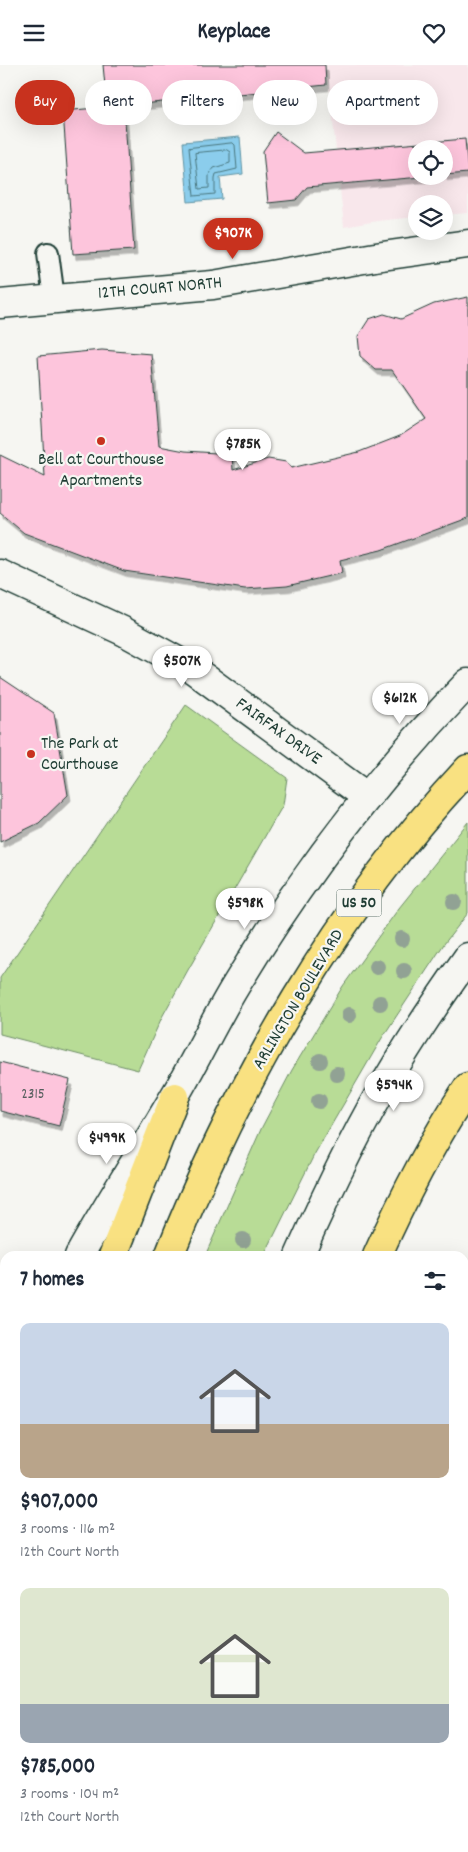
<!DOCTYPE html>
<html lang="en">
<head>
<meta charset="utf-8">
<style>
	:root { --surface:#fff; --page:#f2f2f3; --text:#1f2937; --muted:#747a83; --accent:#c8321e }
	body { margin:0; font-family:Dekko,sans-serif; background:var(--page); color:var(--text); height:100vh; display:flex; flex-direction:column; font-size:19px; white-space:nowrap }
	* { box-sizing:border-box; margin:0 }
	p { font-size:16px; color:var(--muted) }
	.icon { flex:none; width:28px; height:28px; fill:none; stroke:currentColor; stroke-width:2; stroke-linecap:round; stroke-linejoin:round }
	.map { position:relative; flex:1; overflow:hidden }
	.details { position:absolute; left:0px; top:1186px; width:469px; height:601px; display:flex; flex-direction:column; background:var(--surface); border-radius:15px 15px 0 0; box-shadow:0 5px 20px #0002 }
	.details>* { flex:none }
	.guide { position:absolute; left:15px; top:15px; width:439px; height:45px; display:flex; gap:10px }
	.tools { position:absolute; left:408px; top:75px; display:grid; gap:10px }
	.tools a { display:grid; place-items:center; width:45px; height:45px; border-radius:50%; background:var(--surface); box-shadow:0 5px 20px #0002; font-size:25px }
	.price { position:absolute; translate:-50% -42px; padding:0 11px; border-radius:18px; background:#fff; color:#222; font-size:16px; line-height:32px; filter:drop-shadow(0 1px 2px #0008) }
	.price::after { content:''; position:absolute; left:50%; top:30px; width:15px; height:11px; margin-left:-8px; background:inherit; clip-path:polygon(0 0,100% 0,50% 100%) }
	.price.current { background:var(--accent); color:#fff }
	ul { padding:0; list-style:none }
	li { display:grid; align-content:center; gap:10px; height:265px; padding:0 20px }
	li span { display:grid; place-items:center; height:155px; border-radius:10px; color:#555 }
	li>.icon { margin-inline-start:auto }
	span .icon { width:90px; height:90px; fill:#fffc; stroke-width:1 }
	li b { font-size:21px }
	h2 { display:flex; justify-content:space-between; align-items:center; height:60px; padding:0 20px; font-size:21px }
	.tag { padding:0 18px; border-radius:22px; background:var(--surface); box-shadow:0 5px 20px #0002; font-size:18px; line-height:45px }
	.tag.current { background:var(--accent); color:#fff }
	header { display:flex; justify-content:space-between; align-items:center; height:65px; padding:0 20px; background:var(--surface); font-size:22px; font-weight:700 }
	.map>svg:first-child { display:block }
	.built { fill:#f8e7eb; fill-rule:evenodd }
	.green { fill:#b8dc96; stroke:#6c8c65 }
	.water { fill:#8bcdec; stroke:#6093a2 }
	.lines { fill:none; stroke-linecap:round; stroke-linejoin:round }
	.shore { stroke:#4a777e; stroke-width:1 }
	.building { fill:#fdc5dc; stroke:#1f3d34; filter:url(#shadow) }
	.lane-casing { stroke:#1f3d34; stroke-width:24 }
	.street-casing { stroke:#1f3d34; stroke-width:31 }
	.secondary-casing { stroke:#1f3d34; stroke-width:31 }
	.highway-casing { stroke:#1f3d34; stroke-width:31 }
	.lane { stroke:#f6f6f2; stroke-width:20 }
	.street { stroke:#f6f6f2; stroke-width:28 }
	.secondary { stroke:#f6f6f2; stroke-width:28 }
	.highway { stroke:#f9e181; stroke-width:28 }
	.tree { fill:#91a294 }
	.poi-dot { fill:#c8321e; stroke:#f6f6f2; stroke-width:2 }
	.labels { text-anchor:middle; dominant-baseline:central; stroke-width:4.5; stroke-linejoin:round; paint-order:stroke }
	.number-label { font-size:15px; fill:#565f5e }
	.shield { fill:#f6f6f2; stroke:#60746d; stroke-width:1 }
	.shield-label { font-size:16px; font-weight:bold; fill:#1f3d34 }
	.street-label { font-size:18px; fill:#1f3d34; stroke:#f6f6f2 }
	.poi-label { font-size:18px; fill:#1f3d34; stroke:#f6f6f2 }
</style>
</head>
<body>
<header><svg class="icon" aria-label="menu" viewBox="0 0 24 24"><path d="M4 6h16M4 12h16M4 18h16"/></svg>Keyplace<svg class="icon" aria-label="heart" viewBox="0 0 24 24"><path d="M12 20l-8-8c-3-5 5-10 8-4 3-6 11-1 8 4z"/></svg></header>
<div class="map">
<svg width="468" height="1787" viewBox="0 0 468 1787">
	<defs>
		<filter id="shadow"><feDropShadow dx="3" dy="5.5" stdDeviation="0" flood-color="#0004"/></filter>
	</defs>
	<rect width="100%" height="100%" fill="#f6f6f2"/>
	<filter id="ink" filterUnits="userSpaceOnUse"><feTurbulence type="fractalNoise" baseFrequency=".02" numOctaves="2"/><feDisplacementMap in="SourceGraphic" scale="10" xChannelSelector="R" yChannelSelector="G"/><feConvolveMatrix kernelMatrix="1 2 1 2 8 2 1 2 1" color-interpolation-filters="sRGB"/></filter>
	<g filter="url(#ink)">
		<!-- built -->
		<path class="built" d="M324 0H468V148L444 150V139H416V152L377 156 344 162 330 27ZM416 84H444V111H416Z"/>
		<!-- green -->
		<g class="green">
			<polygon points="186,640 287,713 283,740 188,905 162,952 138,1005 0,969 0,913"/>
			<polygon points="468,757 468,848 444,879 382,973 314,1090 264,1191 205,1191 262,1062 292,1005 343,921 399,843"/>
			<polygon points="5,1345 5,1521 0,1587 0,1352"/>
			<rect x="92" y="1783" width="27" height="4"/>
		</g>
		<!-- water -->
		<polygon class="water" points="240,72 243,109 220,112 222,134 188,137 183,77"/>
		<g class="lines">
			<!-- shore -->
			<g class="shore">
				<polygon points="233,78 235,80 237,104 216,109 215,113 215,129 194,131 189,83"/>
				<polygon points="227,85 230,87 230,98 214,103 209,110 209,123 199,124 195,88"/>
			</g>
		</g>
		<!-- building -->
		<g class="building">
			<polygon points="103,0 325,0 326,20 114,42 124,41 134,185 73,189 63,46 107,42"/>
			<polygon points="276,67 304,88 465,74 468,108 444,110 444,84 416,84 416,111 433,111 307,122 296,135 268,138 263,86"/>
			<polygon points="468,232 468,453 381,485 340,495 342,508 287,521 245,524 124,506 24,468 0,448 0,390 45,412 38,291 102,285 151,289 159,381 185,386 232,389 233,405 268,394 286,397 291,403 359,387 400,371 426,354 392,305 376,305 360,291 358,271 369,254 384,249 401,254 434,239"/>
			<polygon points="0,612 54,648 68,730 39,758 0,777"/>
			<polygon points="0,997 70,1015 59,1061 0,1046"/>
		</g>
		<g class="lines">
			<defs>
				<polyline id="lane" points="48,188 54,233"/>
				<polyline id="street" points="0,239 213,220 375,192 468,179"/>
				<g id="secondary">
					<polyline points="0,509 123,566 194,605 367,732"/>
					<path d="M79 1191C109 1137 143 1086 174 1032 196 995 214 956 236 920 302 811 379 710 468 618"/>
					<path d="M299 1191C328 1125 360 1059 398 997 420 961 444 926 468 892"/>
					<polyline points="0,1326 5,1318"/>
					<polyline points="0,1530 5,1529"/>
					<polyline points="0,1570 5,1568"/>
				</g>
				<g id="highway">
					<polyline points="113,1191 175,1032"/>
					<path d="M169 1191C237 1018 340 840 468 704"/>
					<path d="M377 1191C403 1133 433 1075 468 1022"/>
					<polyline points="21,1782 21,1787"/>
					<polyline points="60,1782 60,1787"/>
					<polyline points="149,1787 150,1782"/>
					<polyline points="221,1787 221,1782"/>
				</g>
			</defs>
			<!-- lane casing -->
			<use href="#lane" class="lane-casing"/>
			<!-- street casing -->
			<use href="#street" class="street-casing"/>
			<!-- secondary casing -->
			<use href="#secondary" class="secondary-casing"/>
			<!-- highway casing -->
			<use href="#highway" class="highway-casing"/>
			<!-- lane -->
			<use href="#lane" class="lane"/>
			<!-- street -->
			<use href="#street" class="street"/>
			<!-- secondary -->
			<use href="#secondary" class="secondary"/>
			<!-- highway -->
			<use href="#highway" class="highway"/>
		</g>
		<!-- trees -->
		<g class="tree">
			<circle cx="454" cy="837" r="8"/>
			<circle cx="402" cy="874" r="8"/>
			<circle cx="377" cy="902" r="8"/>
			<circle cx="404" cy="906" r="8"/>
			<circle cx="380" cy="938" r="8"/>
			<circle cx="349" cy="950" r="8"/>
			<circle cx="320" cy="996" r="8"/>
			<circle cx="337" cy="1009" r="8"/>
			<circle cx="319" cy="1036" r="8"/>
			<circle cx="243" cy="1175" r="8"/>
		</g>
	</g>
	<!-- markers -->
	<g class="poi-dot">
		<circle cx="101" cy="376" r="5"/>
		<circle cx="31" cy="689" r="5"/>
	</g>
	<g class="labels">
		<!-- number labels -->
		<g class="number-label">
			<text x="33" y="1030">2315</text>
		</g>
		<!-- shield labels -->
		<rect class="shield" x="336.5" y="824.5" width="45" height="27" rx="4"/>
		<g class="shield-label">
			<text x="359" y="838">US 50</text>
		</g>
		<!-- street labels -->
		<g class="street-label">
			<text transform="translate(160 224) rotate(-5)">12TH COURT NORTH</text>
			<text transform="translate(278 667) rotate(36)">FAIRFAX DRIVE</text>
			<text transform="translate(299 935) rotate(-59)">ARLINGTON BOULEVARD</text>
		</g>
		<!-- poi labels -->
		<g class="poi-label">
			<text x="101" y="395">Bell at Courthouse<tspan x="101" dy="21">Apartments</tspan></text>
			<text x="41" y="679" text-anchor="start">The Park at<tspan x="41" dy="21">Courthouse</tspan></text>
		</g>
	</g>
</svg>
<div class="tools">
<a><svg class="icon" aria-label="locate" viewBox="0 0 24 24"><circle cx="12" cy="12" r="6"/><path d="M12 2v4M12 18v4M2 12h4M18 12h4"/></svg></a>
<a><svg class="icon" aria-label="layers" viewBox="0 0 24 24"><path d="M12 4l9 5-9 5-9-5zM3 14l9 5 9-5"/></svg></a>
</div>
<b class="price current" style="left:233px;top:195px">$907K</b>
<b class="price" style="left:243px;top:406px">$785K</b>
<b class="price" style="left:182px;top:623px">$507K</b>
<b class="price" style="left:400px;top:660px">$612K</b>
<b class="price" style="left:245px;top:865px">$598K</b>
<b class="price" style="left:394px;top:1047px">$594K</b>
<b class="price" style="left:107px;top:1100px">$499K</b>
<div class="guide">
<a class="tag current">Buy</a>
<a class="tag">Rent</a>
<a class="tag">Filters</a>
<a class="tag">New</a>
<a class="tag">Apartment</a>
</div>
<section class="details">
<h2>7 homes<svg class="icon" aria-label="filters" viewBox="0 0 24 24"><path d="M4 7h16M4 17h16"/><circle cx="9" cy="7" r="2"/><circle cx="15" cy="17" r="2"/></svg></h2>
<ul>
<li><span style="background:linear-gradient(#c9d6e8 65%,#b9a48a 0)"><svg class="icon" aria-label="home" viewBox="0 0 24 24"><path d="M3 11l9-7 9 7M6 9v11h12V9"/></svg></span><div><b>$907,000</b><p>3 rooms · 116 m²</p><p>12th Court North</p></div></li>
<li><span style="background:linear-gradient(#dfe7d0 75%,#9aa5b1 0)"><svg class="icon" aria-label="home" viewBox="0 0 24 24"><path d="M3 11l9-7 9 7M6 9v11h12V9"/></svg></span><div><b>$785,000</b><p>3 rooms · 104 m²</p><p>12th Court North</p></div></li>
</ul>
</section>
</div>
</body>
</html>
